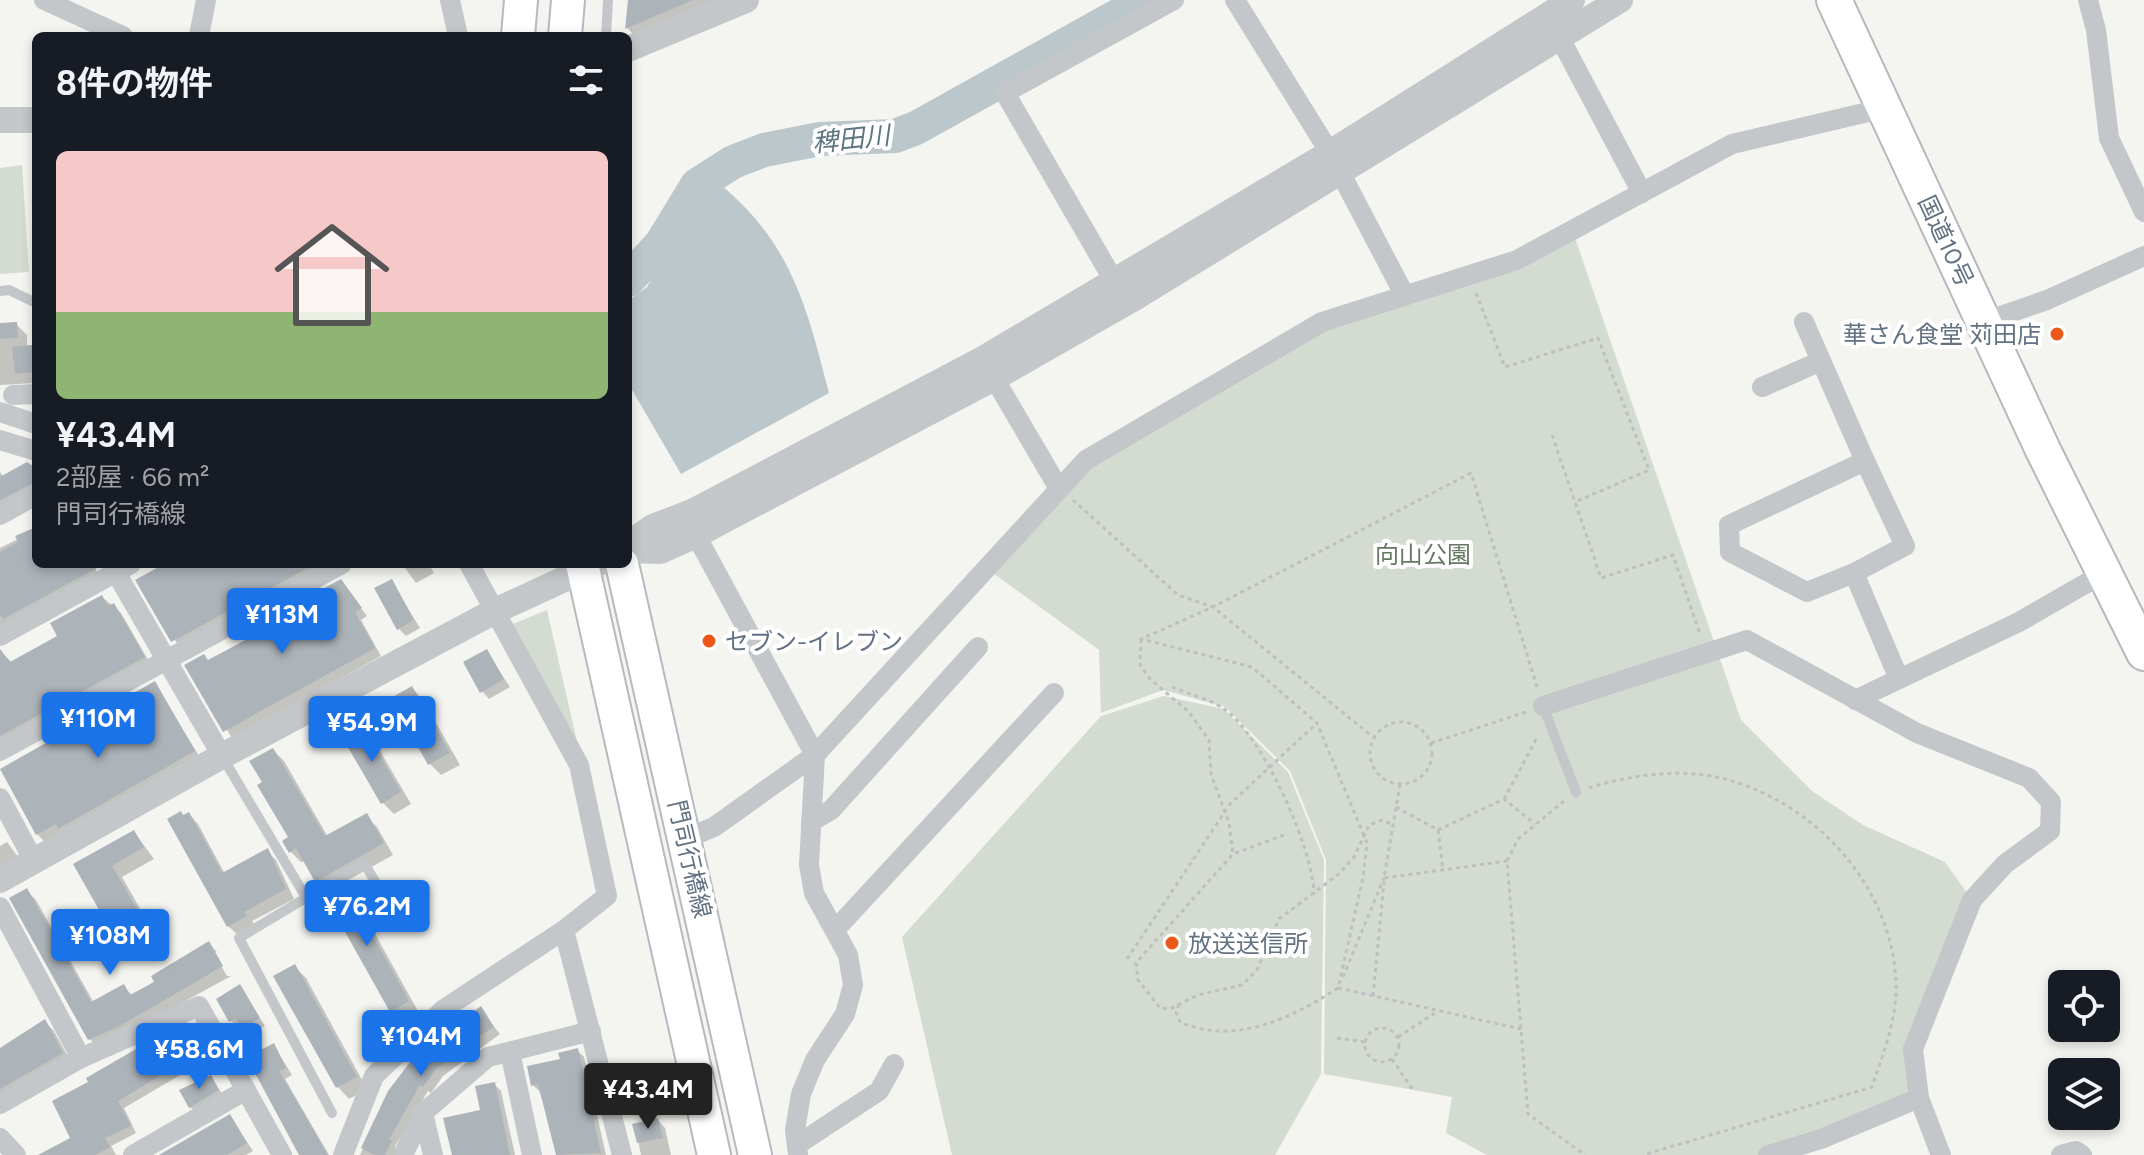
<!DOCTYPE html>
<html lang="ja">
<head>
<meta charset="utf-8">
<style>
	:root { --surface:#171b24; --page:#20242c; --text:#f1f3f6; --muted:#9ea1a6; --line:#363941; --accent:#1a73e8 }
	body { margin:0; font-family:Figtree,"Noto Sans JP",sans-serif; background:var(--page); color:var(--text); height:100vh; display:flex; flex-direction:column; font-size:30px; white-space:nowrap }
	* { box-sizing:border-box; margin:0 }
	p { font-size:26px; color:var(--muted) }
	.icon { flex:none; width:44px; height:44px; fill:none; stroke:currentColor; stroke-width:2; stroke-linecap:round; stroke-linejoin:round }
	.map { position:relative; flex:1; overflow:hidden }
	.drawer { position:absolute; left:32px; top:32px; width:600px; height:536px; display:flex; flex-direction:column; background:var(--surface); border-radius:12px; box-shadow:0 4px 12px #0003 }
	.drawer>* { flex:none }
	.tools { position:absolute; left:2048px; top:970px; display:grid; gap:16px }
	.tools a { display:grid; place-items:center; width:72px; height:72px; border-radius:12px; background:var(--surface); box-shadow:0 4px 12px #0003; font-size:40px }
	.price { position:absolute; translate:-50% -68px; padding:0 18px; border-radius:8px; background:var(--accent); color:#fff; font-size:26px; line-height:52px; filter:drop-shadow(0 2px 4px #0008) }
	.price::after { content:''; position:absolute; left:50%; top:48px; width:24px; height:18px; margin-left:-12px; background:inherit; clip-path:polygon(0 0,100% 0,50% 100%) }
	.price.active { background:#222; color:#fff }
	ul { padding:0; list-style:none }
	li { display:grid; align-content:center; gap:16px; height:424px; padding:0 24px }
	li+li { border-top:2px solid var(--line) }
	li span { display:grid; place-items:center; height:248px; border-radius:12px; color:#555 }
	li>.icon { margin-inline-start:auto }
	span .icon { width:144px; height:144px; fill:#fffc; stroke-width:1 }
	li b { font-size:34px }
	h2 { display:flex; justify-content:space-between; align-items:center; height:96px; padding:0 24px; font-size:34px }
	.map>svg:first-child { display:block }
	.green { fill:#d4dcd1 }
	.water { fill:#bcc7cc }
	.shadow { fill:#0003 }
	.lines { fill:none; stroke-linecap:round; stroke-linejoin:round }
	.river { stroke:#bcc7cc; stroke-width:34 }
	.building { fill:#acb3b9 }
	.primary-casing { stroke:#b6babe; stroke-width:36 }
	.trunk-casing { stroke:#b6b9bc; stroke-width:38 }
	.path { stroke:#bdbfc1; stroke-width:3; stroke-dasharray:4 4; stroke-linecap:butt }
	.service { stroke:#c4c7ca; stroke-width:10 }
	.minor { stroke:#c4c7ca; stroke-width:20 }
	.tertiary { stroke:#c4c7ca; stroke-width:26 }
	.primary { stroke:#fff; stroke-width:32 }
	.trunk { stroke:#fff; stroke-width:34 }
	.poi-dot { fill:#eb581a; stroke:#fff; stroke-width:3 }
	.labels { text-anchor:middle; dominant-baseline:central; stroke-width:8; stroke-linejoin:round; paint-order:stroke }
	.street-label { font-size:24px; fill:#627283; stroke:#fff }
	.poi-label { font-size:24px; fill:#627283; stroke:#fff; text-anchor:start }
	.park-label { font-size:24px; fill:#647a61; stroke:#fff }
	.water-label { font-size:26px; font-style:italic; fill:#5d7580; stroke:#fff }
</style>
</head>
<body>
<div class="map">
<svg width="2144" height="1155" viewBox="0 0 2144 1155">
	<rect width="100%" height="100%" fill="#f4f5f0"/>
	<!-- green -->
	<g class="green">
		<polygon points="22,165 29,272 0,274 0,168"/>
		<polygon points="1573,232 1741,720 1812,791 1863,825 1945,862 1972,900 1913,1049 1919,1098 1768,1155 1487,1155 1446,1133 1452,1097 1324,1074 1326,860 1290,771 1225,707 1163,690 1101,713 1099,650 986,568 1058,487 1322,322"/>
		<polygon points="547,610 578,746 508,626"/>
		<polygon points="1164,696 1224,709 1288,772 1324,860 1321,1074 1275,1155 952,1155 902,937 1101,716"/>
	</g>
	<!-- water -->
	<path class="water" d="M721 185C792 244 807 308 829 393L681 474 628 383V301L647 287 696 201Z"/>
	<!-- shadow -->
	<g class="shadow">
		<polygon points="632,0 746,0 642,43 627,28"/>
		<polygon points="16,324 27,335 27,347 36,352 36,383 0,385 0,325"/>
		<polygon points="27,464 36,469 36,491 0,512 0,472 4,477"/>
		<polygon points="36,530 36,564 93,564 100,577 0,633 0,548"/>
		<polygon points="168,564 331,564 180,648 138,581"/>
		<polygon points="402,564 429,564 434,573 416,583"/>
		<polygon points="391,581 420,628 406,636 399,629"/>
		<polygon points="341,582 367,616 361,620 381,656 232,738 187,666 209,662 256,636"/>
		<polygon points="102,597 121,613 151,665 0,748 0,650 12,663 60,636"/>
		<polygon points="486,651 510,687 489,699 482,691"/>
		<polygon points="155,684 201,759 44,841 37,834 34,750"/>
		<polygon points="412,688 423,700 460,765 441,775 430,764 393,699"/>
		<polygon points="362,728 373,739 411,804 394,814 383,803"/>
		<polygon points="273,750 284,761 328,837 366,816 377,827 393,855 341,884 355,898 419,1013 403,1022 391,1011 330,895 305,861 301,862 290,851 291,838 264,783"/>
		<polygon points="189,814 198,824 225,874 267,851 276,860 294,899 252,921 255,926 238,935 228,926 184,817"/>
		<polygon points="134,832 154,859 122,877 154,933 128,948 117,937 76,865"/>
		<polygon points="7,842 21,861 0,872 0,846"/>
		<polygon points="27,891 36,900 94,1003 124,987 133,996 209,944 217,952 213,952 227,976 231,976 99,1048 90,1039 12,899"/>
		<polygon points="294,966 306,978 367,1089 349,1099 338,1087 276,976"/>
		<polygon points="240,987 265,1026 250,1034 231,1021"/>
		<polygon points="480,1009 500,1034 443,1076 431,1093 428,1091 395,1146 396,1155 360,1155 390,1092"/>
		<polygon points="44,1021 54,1031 72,1064 0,1099 0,1050"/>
		<polygon points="182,1030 204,1061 124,1108 136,1133 111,1146 116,1155 48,1155 73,1139"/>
		<polygon points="274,1046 292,1075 285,1079 329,1155 301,1155 272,1103"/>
		<polygon points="577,1050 584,1057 606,1155 558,1155 540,1092 533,1085"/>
		<polygon points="211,1077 225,1098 198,1114 190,1107"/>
		<polygon points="494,1084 501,1091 515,1155 454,1155 483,1111"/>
		<polygon points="230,1116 253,1151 246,1155 174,1155"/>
		<polygon points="658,1120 665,1128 671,1155 641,1155 635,1125"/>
	</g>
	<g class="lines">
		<!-- river -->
		<polyline class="river" points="628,280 661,244 697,185 733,162 764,150 820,139 895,136 916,128 1146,0"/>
	</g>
	<!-- building -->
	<g class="building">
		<polygon points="628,0 693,0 625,29"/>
		<polygon points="17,322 18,338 0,339 0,323"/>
		<polygon points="32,345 35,372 15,374 12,347"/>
		<polygon points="27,462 36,468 36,482 0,500 0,477"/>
		<polygon points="36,527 36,564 98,564 99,567 3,619 0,614 0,552 18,542 15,536"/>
		<polygon points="164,564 315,564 171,642 135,580"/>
		<polygon points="341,579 362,608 355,612 375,648 223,732 184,665 204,654 208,660 253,636 250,629"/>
		<polygon points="392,579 414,620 397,630 374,588"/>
		<polygon points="102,595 108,606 114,603 145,657 0,736 0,649 10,662 57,636 50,623"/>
		<polygon points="487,649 504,679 480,693 463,662"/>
		<polygon points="155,681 195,751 58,829 56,824 36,835 0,769"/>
		<polygon points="412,686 450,753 428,765 391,698"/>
		<polygon points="362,725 401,792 381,804 342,737"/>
		<polygon points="273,748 325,836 367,813 384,843 315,882 296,848 289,853 282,841 288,837 257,785 262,782 249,761"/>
		<polygon points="181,811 183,815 189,812 222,873 268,848 286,889 244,912 247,916 227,927 167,819"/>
		<polygon points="134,830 144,847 112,866 144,921 115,938 73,864"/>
		<polygon points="344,884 409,1001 390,1012 325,896"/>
		<polygon points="27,888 91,1002 124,984 130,995 154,982 151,976 209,941 223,966 118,1027 88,1040 9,898"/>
		<polygon points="295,964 357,1077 336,1088 273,976"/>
		<polygon points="240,984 260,1018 242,1028 236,1018 229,1022 216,999"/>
		<polygon points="481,1006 494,1027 462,1047 464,1049 436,1069 423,1087 420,1085 389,1139 392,1140 385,1155 374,1155 361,1148 388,1091 417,1053"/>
		<polygon points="45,1019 63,1053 0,1089 0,1048"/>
		<polygon points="183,1027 198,1053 118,1101 131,1126 105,1138 110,1147 95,1155 38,1155 70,1138 52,1101 88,1082 86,1078 143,1045"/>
		<polygon points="274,1043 286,1068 279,1071 328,1155 299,1155 249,1062 249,1056"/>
		<polygon points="578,1048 601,1153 556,1155 538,1084 531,1086 527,1066 560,1059 558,1053"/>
		<polygon points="211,1075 219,1090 189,1108 179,1090"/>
		<polygon points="495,1082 510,1155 452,1155 443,1118 480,1110 475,1086"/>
		<polygon points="230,1114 247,1143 227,1155 159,1155"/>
		<polygon points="658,1118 663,1138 637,1143 632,1124"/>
	</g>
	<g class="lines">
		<defs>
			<g id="primary">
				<polyline points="518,36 521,0"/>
				<polyline points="565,36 568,0"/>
				<polyline points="582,564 714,1155"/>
				<polyline points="622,564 755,1155"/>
			</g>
			<polyline id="trunk" points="1834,0 2043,450 2144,653"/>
		</defs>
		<!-- primary casing -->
		<use href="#primary" class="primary-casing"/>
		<!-- trunk casing -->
		<use href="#trunk" class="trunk-casing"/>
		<!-- path -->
		<g class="path">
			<polyline points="1476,293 1505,367 1598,338 1649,470 1575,502"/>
			<polyline points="1552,435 1601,578 1673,555 1700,634"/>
			<polyline points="1073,500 1178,595 1213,607 1373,737"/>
			<polyline points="1141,639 1140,665 1150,679 1189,712 1209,740 1211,774 1229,823 1233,854"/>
			<path d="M1172 687C1188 694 1209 699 1223 708 1262 734 1313 848 1314 894"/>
			<circle cx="1401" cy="753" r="31"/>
			<polyline points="1431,743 1526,712"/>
			<polyline points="1400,784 1384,878 1507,861"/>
			<path d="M1589 788C1629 775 1679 768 1721 778 1814 801 1891 884 1896 981 1898 1017 1883 1053 1872 1087L1643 1155"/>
			<polyline points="1504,799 1538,736"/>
			<polyline points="1564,801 1518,839 1507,861 1528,1114 1585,1155"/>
			<polyline points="1396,807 1438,830 1443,870"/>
			<polyline points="1438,830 1504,799 1535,824"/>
			<polyline points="1284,835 1233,854 1136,963 1138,980 1160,1008 1170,1009 1198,995 1242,985 1257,970 1279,919 1340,873 1354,857 1369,825 1382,820 1392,824"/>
			<polyline points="1127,959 1230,804 1317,723"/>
			<polyline points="1343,977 1384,878"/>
			<polyline points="1338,988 1521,1029"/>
			<polyline points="1373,996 1384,882"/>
			<path d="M1179 1004 1176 1012 1180 1022C1235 1046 1292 1018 1338 988L1363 878 1367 843 1317 723 1252 667 1141 639 1213 607 1471 473 1538 690"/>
			<circle cx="1382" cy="1045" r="17"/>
			<polyline points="1398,1037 1438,1011"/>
			<polyline points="1337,1038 1365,1042"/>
			<polyline points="1392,1059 1413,1090"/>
		</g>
		<!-- service -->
		<g class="service">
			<polyline points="606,36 608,0"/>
			<polyline points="0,291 9,290 36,303"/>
			<polyline points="1543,706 1576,792"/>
			<polyline points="223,758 323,926"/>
			<polyline points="332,1113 239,938 364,863 385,898"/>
		</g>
		<!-- minor -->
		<g class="minor">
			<polyline points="44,0 123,36"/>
			<polyline points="450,0 458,36"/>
			<polyline points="1235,0 1330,153 1404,294"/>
			<polyline points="2088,0 2096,30 2109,138 2144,212"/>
			<polyline points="1554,27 1642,193"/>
			<polyline points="199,36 206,0"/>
			<polyline points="1114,281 1005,93 1174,0"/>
			<polyline points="1804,322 1865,461 1729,525 1730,552 1807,592 1854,573 1899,679"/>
			<polyline points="1983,322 2047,300 2144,256"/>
			<polyline points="987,366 1058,487"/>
			<polyline points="1762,387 1821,361"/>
			<polyline points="13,395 36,394"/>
			<polyline points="0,412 36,424"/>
			<polyline points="0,440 36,451"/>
			<polyline points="0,515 36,495"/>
			<polyline points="693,520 696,535 815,755 809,865 814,893 848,955 853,985 845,1014 815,1060 801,1094 795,1130 798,1155"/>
			<polyline points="111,564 222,756"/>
			<polyline points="1854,573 1905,546 1865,461"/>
			<polyline points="0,636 131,564"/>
			<polyline points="1855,700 2019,622 2104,573"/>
			<polyline points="1543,706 1747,640 1917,733 2029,778 2051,802 2050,831 2005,864 1972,900 1913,1049 1919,1098 1941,1155"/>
			<polyline points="0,751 342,564"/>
			<polyline points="0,798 34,861"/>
			<polyline points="811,822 831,810 978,647"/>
			<polyline points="685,839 714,827 815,755 1086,460 1322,322 1517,260 1732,144 1885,108"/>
			<polyline points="0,907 81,1058"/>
			<polyline points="564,930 622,1155"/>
			<polyline points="835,930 1054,693"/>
			<polyline points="510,1052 532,1155"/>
			<polyline points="0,1104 81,1058 199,1006 282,1155"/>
			<polyline points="0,1138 16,1155"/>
			<polyline points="797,1145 879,1091 894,1064"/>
			<polyline points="133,1155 246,1090"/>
			<polyline points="343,1155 374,1076 444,1009 564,930 607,896 579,765 469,564"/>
			<polyline points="403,1155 423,1113"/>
			<polyline points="433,1155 423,1113 488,1057 591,1031"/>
			<polyline points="1768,1155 1821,1139 1919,1098"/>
			<polyline points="2061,1155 2076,1151 2082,1155"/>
		</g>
		<!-- tertiary -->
		<g class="tertiary">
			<polyline points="628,49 746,0"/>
			<polyline points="0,120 36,120"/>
			<polyline points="628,544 653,527 692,512 983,359 1330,153 1572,0"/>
			<polyline points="628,550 660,551 696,535 994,378 1136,297 1620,0"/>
			<polyline points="0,880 222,756 495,611 597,564"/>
		</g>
		<!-- primary -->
		<use href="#primary" class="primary"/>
		<!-- trunk -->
		<use href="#trunk" class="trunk"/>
	</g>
	<!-- markers -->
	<g class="poi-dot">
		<circle cx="2057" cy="334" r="8"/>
		<circle cx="709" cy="641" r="8"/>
		<circle cx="1172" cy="943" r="8"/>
	</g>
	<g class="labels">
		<!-- street labels -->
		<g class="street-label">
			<text transform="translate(1946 241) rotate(65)">国道10号</text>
			<text transform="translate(690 859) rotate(77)">門司行橋線</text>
		</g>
		<!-- poi labels -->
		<g class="poi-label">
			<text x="2041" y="334" text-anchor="end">華さん食堂 苅田店</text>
			<text x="725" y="641">セブン-イレブン</text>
			<text x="1188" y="943">放送送信所</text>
		</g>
		<!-- park labels -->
		<g class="park-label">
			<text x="1423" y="554">向山公園</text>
		</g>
		<!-- water labels -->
		<g class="water-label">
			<text transform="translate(851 139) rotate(-6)">稗田川</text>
		</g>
	</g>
</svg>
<div class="tools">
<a><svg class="icon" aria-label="locate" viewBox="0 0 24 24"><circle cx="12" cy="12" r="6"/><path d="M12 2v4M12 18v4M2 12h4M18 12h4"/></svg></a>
<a><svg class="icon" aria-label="layers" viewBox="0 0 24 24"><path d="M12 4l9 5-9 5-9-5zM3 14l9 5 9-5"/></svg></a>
</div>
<b class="price" style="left:282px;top:656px">¥113M</b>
<b class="price" style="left:98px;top:760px">¥110M</b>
<b class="price" style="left:372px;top:764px">¥54.9M</b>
<b class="price" style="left:367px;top:948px">¥76.2M</b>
<b class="price" style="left:110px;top:977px">¥108M</b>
<b class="price" style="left:421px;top:1078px">¥104M</b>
<b class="price" style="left:199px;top:1091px">¥58.6M</b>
<b class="price active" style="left:648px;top:1131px">¥43.4M</b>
<section class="drawer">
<h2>8件の物件<svg class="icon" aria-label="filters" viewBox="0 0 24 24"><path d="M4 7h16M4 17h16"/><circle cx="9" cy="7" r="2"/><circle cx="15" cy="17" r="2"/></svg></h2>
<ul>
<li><span style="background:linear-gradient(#f6c9c9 65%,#8fb573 0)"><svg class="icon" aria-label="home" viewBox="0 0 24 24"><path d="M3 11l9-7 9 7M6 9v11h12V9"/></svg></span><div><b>¥43.4M</b><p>2部屋 · 66 m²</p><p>門司行橋線</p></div></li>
</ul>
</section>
</div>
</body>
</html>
